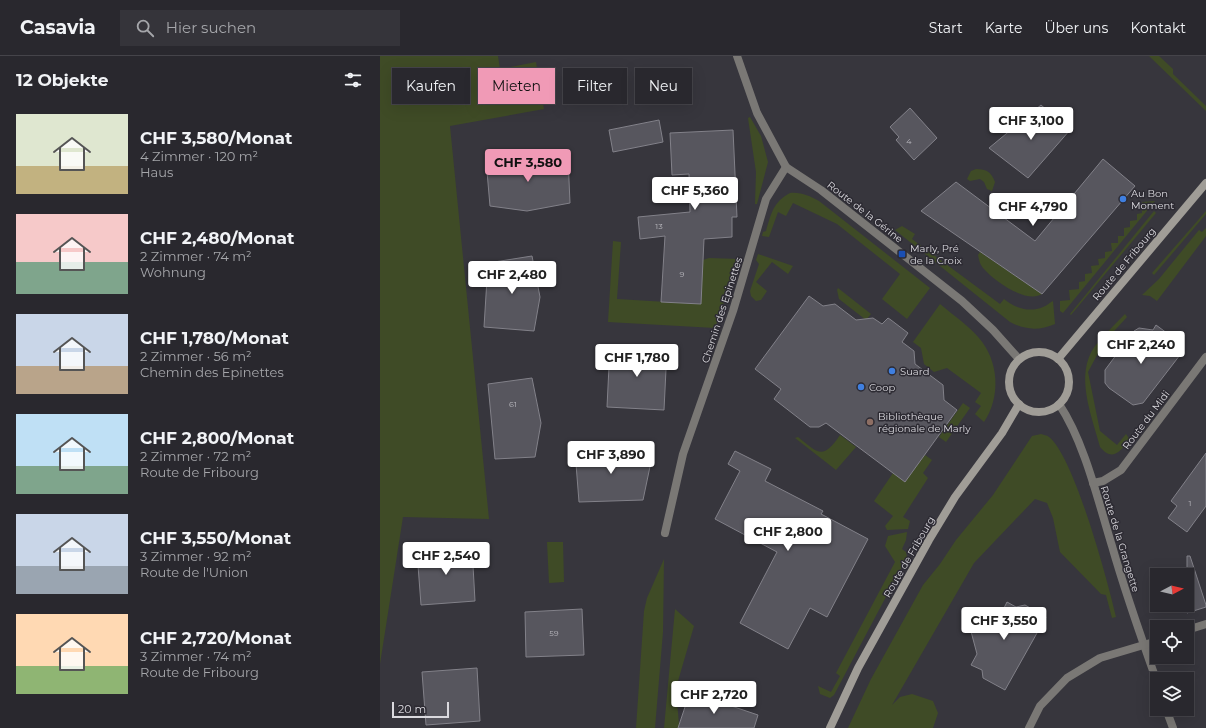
<!DOCTYPE html>
<html lang="de">
<head>
<meta charset="utf-8">
<style>
	:root { --surface:#29282e; --page:#35343a; --text:#f1f3f6; --muted:#a5a6aa; --line:#45444a; --accent:#f09ab6 }
	body { margin:0; font-family:Montserrat,sans-serif; background:var(--page); color:var(--text); height:100vh; display:flex; flex-direction:column; font-size:15px; white-space:nowrap }
	* { box-sizing:border-box; margin:0 }
	p { font-size:13px; color:var(--muted) }
	.icon { flex:none; width:22px; height:22px; fill:none; stroke:currentColor; stroke-width:2; stroke-linecap:round; stroke-linejoin:round }
	.map { position:relative; flex:1; overflow:hidden }
	.side { display:flex; flex-direction:column; background:var(--surface); width:380px }
	.side>* { flex:none }
	.hud { position:absolute; left:12px; top:12px; width:380px; height:36px; display:flex; gap:8px }
	.needle { width:26px; rotate:83deg }
	.fabs { position:absolute; left:770px; top:512px; display:grid; gap:8px }
	.fabs a { display:grid; place-items:center; width:44px; height:44px; border-radius:0px; background:var(--surface); box-shadow:0 4px 16px #0002,0 0 0 1px var(--line); font-size:20px }
	.scale { position:absolute; left:12px; bottom:10px; width:57px; box-sizing:border-box; padding-left:4px; border:2px solid #dad9de; border-top:0; font-size:11px; line-height:14px; white-space:nowrap; color:#dad9de; -webkit-text-stroke:3px #2d2b33; paint-order:stroke }
	.price { position:absolute; translate:-50% -34px; padding:0 9px; border-radius:4px; background:#fff; color:#222; font-size:13px; line-height:26px; filter:drop-shadow(0 1px 2px #0008) }
	.price::after { content:''; position:absolute; left:50%; top:24px; width:12px; height:9px; margin-left:-6px; background:inherit; clip-path:polygon(0 0,100% 0,50% 100%) }
	.price.current { background:var(--accent); color:#111 }
	ul { padding:0; list-style:none }
	li { display:flex; align-items:center; gap:12px; height:100px; padding:0 16px }
	li span { display:grid; place-items:center; flex:none; width:112px; height:80px; border-radius:0px; color:#555 }
	li>.icon { margin-inline-start:auto }
	span .icon { width:48px; height:48px; fill:#fffc; stroke-width:1 }
	li b { font-size:17px }
	h2 { display:flex; justify-content:space-between; align-items:center; height:48px; padding:0 16px; font-size:17px }
	.pill { padding:0 14px; border-radius:0px; background:var(--surface); box-shadow:0 4px 16px #0002,0 0 0 1px var(--line); font-size:14px; line-height:36px }
	.pill.current { background:var(--accent); color:#111 }
	header { display:flex; align-items:center; gap:24px; box-sizing:border-box; height:56px; padding:0 20px; background:var(--surface); border-bottom:1px solid var(--line) }
	header strong { font-size:19px }
	nav { display:flex; gap:22px; margin-inline-start:auto; font-size:14px }
	.search { width:280px; height:36px; background:var(--page); display:flex; align-items:center; gap:10px; box-sizing:border-box; padding:0 14px; border-radius:0px; color:var(--muted); font-size:15px }
	main { display:flex; flex:1; min-height:0 }
	.map>svg:first-child { display:block }
	.green { fill:#3f4b26 }
	.building { fill:#57565e; stroke:#828189 }
	.lines { fill:none; stroke-linecap:round; stroke-linejoin:round }
	.street { stroke:#7a7875; stroke-width:8 }
	.secondary { stroke:#a09d97; stroke-width:8 }
	.shop-dot { fill:#3f7fe0; stroke:#2d2b33; stroke-width:1.5 }
	.transit-dot { fill:#1a4fb4; stroke:#2d2b33; stroke-width:1.5 }
	.education-dot { fill:#8d6e63; stroke:#2d2b33; stroke-width:1.5 }
	.labels { text-anchor:middle; dominant-baseline:central; stroke-width:3; stroke-linejoin:round; paint-order:stroke }
	.number-label { font-size:8px; fill:#b9b8be }
	.poi-label { font-size:10px; fill:#dad9de; stroke:#2d2b33; text-anchor:start }
	.street-label { font-size:10px; fill:#dad9de; stroke:#2d2b33 }
</style>
</head>
<body>
<header>
<strong>Casavia</strong>
<div class="search"><svg class="icon" aria-label="search" viewBox="0 0 24 24"><circle cx="10" cy="10" r="6"/><path d="M15 15l6 6"/></svg>Hier suchen</div>
<nav><a>Start</a><a>Karte</a><a>Über uns</a><a>Kontakt</a></nav>
</header>
<main>
<section class="side">
<h2>12 Objekte<svg class="icon" aria-label="filters" viewBox="0 0 24 24"><path d="M4 7h16M4 17h16"/><circle cx="9" cy="7" r="2"/><circle cx="15" cy="17" r="2"/></svg></h2>
<ul>
<li><span style="background:linear-gradient(#dfe7d0 65%,#c2b280 0)"><svg class="icon" aria-label="home" viewBox="0 0 24 24"><path d="M3 11l9-7 9 7M6 9v11h12V9"/></svg></span><div><b>CHF 3,580/Monat</b><p>4 Zimmer · 120 m²</p><p>Haus</p></div></li>
<li><span style="background:linear-gradient(#f6c9c9 60%,#7fa58c 0)"><svg class="icon" aria-label="home" viewBox="0 0 24 24"><path d="M3 11l9-7 9 7M6 9v11h12V9"/></svg></span><div><b>CHF 2,480/Monat</b><p>2 Zimmer · 74 m²</p><p>Wohnung</p></div></li>
<li><span style="background:linear-gradient(#c9d6e8 65%,#b9a48a 0)"><svg class="icon" aria-label="home" viewBox="0 0 24 24"><path d="M3 11l9-7 9 7M6 9v11h12V9"/></svg></span><div><b>CHF 1,780/Monat</b><p>2 Zimmer · 56 m²</p><p>Chemin des Epinettes</p></div></li>
<li><span style="background:linear-gradient(#bfe0f5 65%,#7fa58c 0)"><svg class="icon" aria-label="home" viewBox="0 0 24 24"><path d="M3 11l9-7 9 7M6 9v11h12V9"/></svg></span><div><b>CHF 2,800/Monat</b><p>2 Zimmer · 72 m²</p><p>Route de Fribourg</p></div></li>
<li><span style="background:linear-gradient(#c9d6e8 65%,#9aa5b1 0)"><svg class="icon" aria-label="home" viewBox="0 0 24 24"><path d="M3 11l9-7 9 7M6 9v11h12V9"/></svg></span><div><b>CHF 3,550/Monat</b><p>3 Zimmer · 92 m²</p><p>Route de l'Union</p></div></li>
<li><span style="background:linear-gradient(#ffd9b3 65%,#8fb573 0)"><svg class="icon" aria-label="home" viewBox="0 0 24 24"><path d="M3 11l9-7 9 7M6 9v11h12V9"/></svg></span><div><b>CHF 2,720/Monat</b><p>3 Zimmer · 74 m²</p><p>Route de Fribourg</p></div></li>
</ul>
</section>
<div class="map">
<svg width="826" height="672" viewBox="0 0 826 672">
	<rect width="100%" height="100%" fill="#37363d"/>
	<!-- green -->
	<g class="green">
		<polygon points="0,0 118,0 120,13 156,6 164,53 70,70 109,463 23,461 0,608"/>
		<polygon points="769,0 779,0 793,13 793,18 826,50 826,55"/>
		<polygon points="370,61 381,80 388,106 377,148 375,148 376,116 368,62"/>
		<path d="M596 113C607 113 611 116 615 126L612 135 607 133 604 126 600 123 590 125 587 123 591 115Z"/>
		<path d="M410 137C422 136 429 140 439 145L550 232 527 263 502 243 520 218 457 168 413 147 406 160 398 156 389 181 382 180 383 176 386 175C391 158 393 146 410 137Z"/>
		<polygon points="775,145 683,257 680,255 680,245 690,244 689,234 699,233 699,226 705,225 705,218 712,217 711,210 719,209 718,203 725,202 725,196 732,195 731,187 738,187 738,180 744,180 744,172 750,171 750,165 757,164 757,158 762,157 762,146"/>
		<polygon points="774,155 776,157 691,259 690,258"/>
		<polygon points="826,155 826,158 774,219 772,217"/>
		<path d="M522 170 535 178 532 183 620 248 624 243C635 252 649 257 663 251 667 250 670 246 673 245L675 268C659 275 645 274 630 266L515 174Z"/>
		<polygon points="826,172 826,180 777,245 770,240 762,239 779,223 819,174 822,176"/>
		<polygon points="233,185 241,186 237,243 320,248 323,204 329,202 359,203 335,272 228,266"/>
		<path d="M600 196 662 238C647 248 614 225 604 213 600 209 599 204 598 199Z"/>
		<polygon points="378,198 413,210 408,218 392,206 376,226 387,235 381,244 376,245 371,240 370,235 379,208 376,204"/>
		<polygon points="458,232 491,258 486,264 459,243 457,234"/>
		<path d="M560 248C573 259 588 269 599 282 619 305 621 341 604 366L595 358 601 350 595 346 601 337 567 312 554 316 544 308 541 292 533 286Z"/>
		<path d="M745 258 747 261 724 286 708 316 720 375 737 389 746 378 752 387 750 389 747 387C738 398 731 404 720 391 712 360 694 319 715 290 724 279 735 268 745 258Z"/>
		<polygon points="583,347 590,352 566,386 559,381"/>
		<path d="M661 378C663 379 667 379 669 381 694 400 728 526 736 561L732 562 726 539 721 538 680 496 673 462 667 447 655 443 594 507 512 649 520 641 532 638 553 645 558 657 553 672H468L491 623 543 529 560 508 576 484 613 439 652 380Z"/>
		<path d="M460 379 476 391 456 414 415 382 418 381C439 398 443 404 460 379Z"/>
		<polygon points="545,399 552,404 543,417 548,422 523,461 530,465 528,473 507,474 505,470 513,460 494,445 513,417 525,426"/>
		<polygon points="527,476 526,484 522,493 526,496 527,501 454,639 450,642 440,638 438,630 451,636 460,620 456,617 515,506 505,490 508,480"/>
		<polygon points="167,486 183,486 184,526 169,527"/>
		<polygon points="284,503 283,576 275,672 256,672 264,555 267,542"/>
		<polygon points="295,553 314,570 296,632 299,669 306,672 284,672"/>
	</g>
	<!-- building -->
	<g class="building">
		<polygon points="661,49 690,74 648,122 609,92"/>
		<polygon points="530,52 557,82 534,104 516,84 519,81 510,71"/>
		<polygon points="279,64 283,86 233,96 229,74"/>
		<polygon points="353,74 357,161 352,161 352,181 324,183 321,248 281,246 285,180 260,183 258,161 310,156 309,118 292,119 290,77"/>
		<polygon points="188,102 190,147 147,155 110,150 106,104"/>
		<polygon points="723,103 755,130 662,238 541,155 576,126 655,185"/>
		<polygon points="152,200 160,241 154,275 104,271 108,207"/>
		<polygon points="429,240 443,250 455,248 476,264 493,262 502,268 508,262 511,264 528,277 522,286 534,295 535,308 563,329 564,344 577,354 525,426 446,367 439,371 430,371 394,343 401,333 375,313"/>
		<polygon points="776,269 795,283 789,291 800,299 763,347 753,349 729,332 725,327 725,314 754,275 759,272 773,274"/>
		<polygon points="230,290 287,293 284,354 227,351"/>
		<polygon points="152,322 161,367 155,401 115,403 108,328"/>
		<polygon points="228,391 272,401 263,444 199,446 195,395"/>
		<polygon points="355,395 391,413 385,425 443,455 441,458 488,483 447,561 430,552 408,593 360,567 397,496 335,463 360,415 348,408"/>
		<polygon points="826,397 826,450 807,476 788,462 797,450 791,445"/>
		<polygon points="92,492 95,545 41,549 37,496"/>
		<polygon points="807,500 810,500 826,549 826,551 807,557"/>
		<polygon points="627,546 636,551 645,549 666,561 625,634 603,622 602,614 591,609 597,598 588,564 622,556"/>
		<polygon points="202,553 204,599 146,601 145,556"/>
		<polygon points="97,612 100,665 46,669 42,616"/>
		<polygon points="310,636 378,659 374,672 298,672"/>
	</g>
	<g class="lines">
		<!-- street -->
		<g class="street">
			<polyline points="357,0 377,57 406,111 441,134 582,245 613,274 639,303"/>
			<path d="M679 348C705 387 718 445 732 490 745 536 761 581 777 626"/>
			<polyline points="713,427 723,425 741,414 826,301"/>
			<polyline points="285,477 303,398 353,255 386,143 406,111"/>
			<polyline points="807,574 826,568"/>
			<polyline points="786,653 793,672"/>
			<polyline points="649,672 660,650 687,622 720,602 777,585"/>
		</g>
		<!-- secondary -->
		<g class="secondary">
			<circle cx="659" cy="326" r="30"/>
			<polyline points="678,303 826,127"/>
			<polyline points="450,672 478,612 549,484 575,441 622,377 639,348"/>
		</g>
	</g>
	<!-- markers -->
	<g class="shop-dot">
		<circle cx="743" cy="143" r="4"/>
		<circle cx="512" cy="315" r="4"/>
		<circle cx="481" cy="331" r="4"/>
	</g>
	<rect class="transit-dot" x="518" y="194" width="8" height="8" rx="2"/>
	<circle class="education-dot" cx="490" cy="366" r="4"/>
	<g class="labels">
		<!-- number labels -->
		<g class="number-label">
			<text x="529" y="85">4</text>
			<text x="279" y="170">13</text>
			<text x="302" y="218">9</text>
			<text x="133" y="348">61</text>
			<text x="810" y="447">1</text>
			<text x="174" y="577">59</text>
		</g>
		<!-- poi labels -->
		<g class="poi-label">
			<text x="751" y="137">Au Bon<tspan x="751" dy="12">Moment</tspan></text>
			<text x="530" y="192">Marly, Pré<tspan x="530" dy="12">de la Croix</tspan></text>
			<text x="520" y="315">Suard</text>
			<text x="489" y="331">Coop</text>
			<text x="498" y="360">Bibliothèque<tspan x="498" dy="12">régionale de Marly</tspan></text>
		</g>
		<!-- street labels -->
		<g class="street-label">
			<text transform="translate(485 156) rotate(38)">Route de la Gérine</text>
			<text transform="translate(744 208) rotate(-50)">Route de Fribourg</text>
			<text transform="translate(342 254) rotate(-72)">Chemin des Epinettes</text>
			<text transform="translate(766 364) rotate(-53)">Route du Midi</text>
			<text transform="translate(740 483) rotate(73)">Route de la Grangette</text>
			<text transform="translate(529 501) rotate(-60)">Route de Fribourg</text>
		</g>
	</g>
</svg>
<div class="fabs">
<a><svg class="needle" viewBox="-14 -14 28 28"><path d="M0-13l5 13h-10z" fill="#e53935"/><path d="M0 13l5-13h-10z" fill="#a5a6aa"/></svg></a>
<a><svg class="icon" aria-label="locate" viewBox="0 0 24 24"><circle cx="12" cy="12" r="6"/><path d="M12 2v4M12 18v4M2 12h4M18 12h4"/></svg></a>
<a><svg class="icon" aria-label="layers" viewBox="0 0 24 24"><path d="M12 4l9 5-9 5-9-5zM3 14l9 5 9-5"/></svg></a>
</div>
<div class="scale">20 m</div>
<b class="price" style="left:651px;top:85px">CHF 3,100</b>
<b class="price current" style="left:148px;top:127px">CHF 3,580</b>
<b class="price" style="left:315px;top:155px">CHF 5,360</b>
<b class="price" style="left:653px;top:171px">CHF 4,790</b>
<b class="price" style="left:132px;top:239px">CHF 2,480</b>
<b class="price" style="left:761px;top:309px">CHF 2,240</b>
<b class="price" style="left:257px;top:322px">CHF 1,780</b>
<b class="price" style="left:231px;top:419px">CHF 3,890</b>
<b class="price" style="left:408px;top:496px">CHF 2,800</b>
<b class="price" style="left:66px;top:520px">CHF 2,540</b>
<b class="price" style="left:624px;top:585px">CHF 3,550</b>
<b class="price" style="left:334px;top:659px">CHF 2,720</b>
<div class="hud">
<a class="pill">Kaufen</a>
<a class="pill current">Mieten</a>
<a class="pill">Filter</a>
<a class="pill">Neu</a>
</div>
</div>
</main>
</body>
</html>
